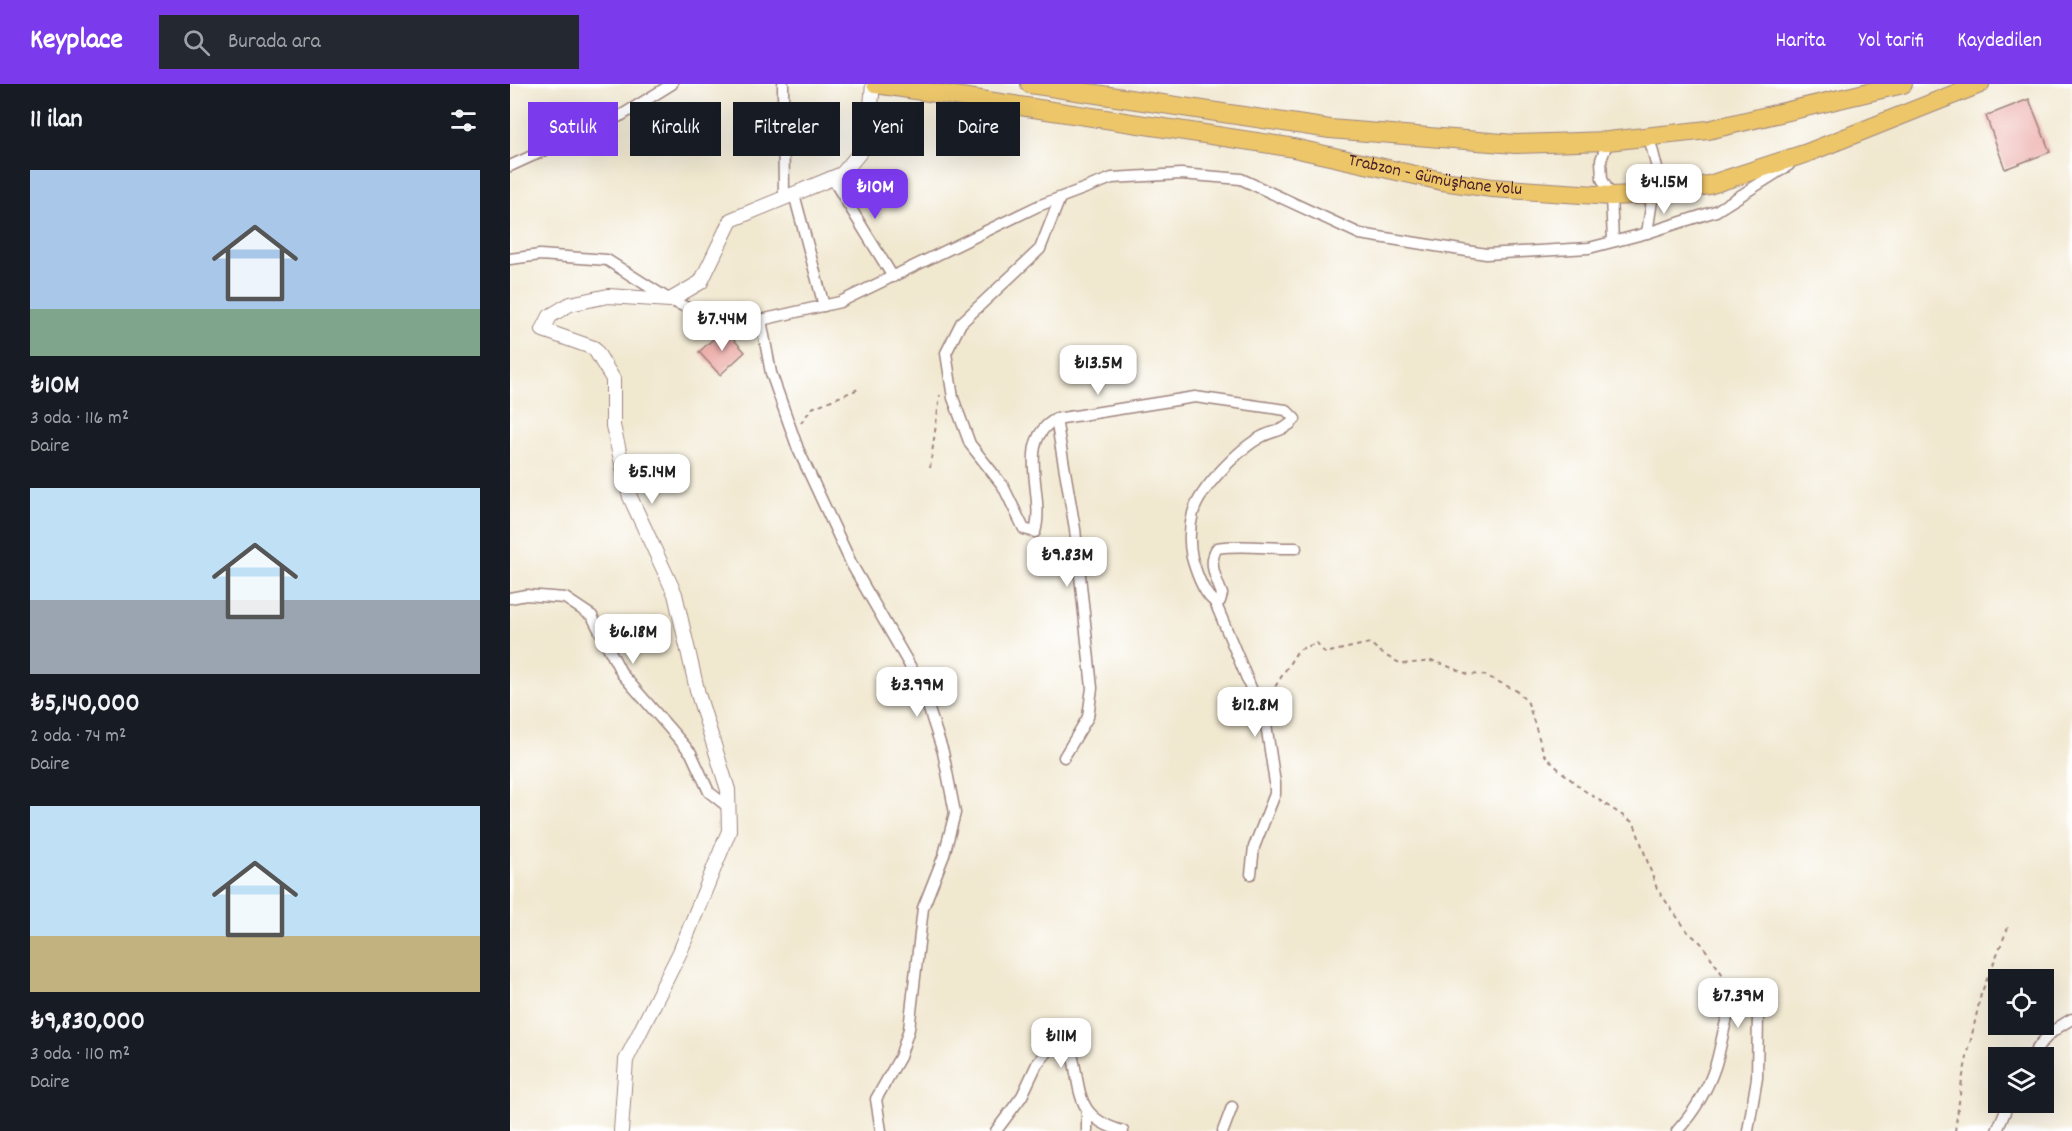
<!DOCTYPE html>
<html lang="tr">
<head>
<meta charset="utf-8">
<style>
	:root { --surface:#171b24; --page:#242831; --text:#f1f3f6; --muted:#9ea1a6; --accent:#7c3aed }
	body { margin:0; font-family:Dekko,sans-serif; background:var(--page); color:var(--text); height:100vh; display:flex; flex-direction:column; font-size:22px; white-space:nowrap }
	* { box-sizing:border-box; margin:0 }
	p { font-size:20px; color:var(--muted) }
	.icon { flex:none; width:33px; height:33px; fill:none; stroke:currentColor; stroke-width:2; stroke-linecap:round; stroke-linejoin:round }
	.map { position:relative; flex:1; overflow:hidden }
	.sheet { display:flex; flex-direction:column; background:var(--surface); width:510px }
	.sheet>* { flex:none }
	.guide { position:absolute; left:18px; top:18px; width:570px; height:54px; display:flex; gap:12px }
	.tools { position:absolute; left:1478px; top:885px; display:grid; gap:12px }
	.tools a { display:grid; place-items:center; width:66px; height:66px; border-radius:0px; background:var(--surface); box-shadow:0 6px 24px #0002; font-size:30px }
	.price { position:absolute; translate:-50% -51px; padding:0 14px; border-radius:12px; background:#fff; color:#222; font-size:20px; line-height:39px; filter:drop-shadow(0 2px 3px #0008) }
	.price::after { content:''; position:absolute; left:50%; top:36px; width:18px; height:14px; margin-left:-9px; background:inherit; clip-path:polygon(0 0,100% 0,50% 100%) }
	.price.active { background:var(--accent); color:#fff }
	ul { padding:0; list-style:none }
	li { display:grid; align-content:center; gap:12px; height:318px; padding:0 30px }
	li span { display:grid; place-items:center; height:186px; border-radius:0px; color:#555 }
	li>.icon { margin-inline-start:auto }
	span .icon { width:108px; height:108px; fill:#fffc; stroke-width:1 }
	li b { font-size:26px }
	h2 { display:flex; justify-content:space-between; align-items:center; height:72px; padding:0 30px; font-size:26px }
	.tag { padding:0 21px; border-radius:0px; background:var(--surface); box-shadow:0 6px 24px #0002; font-size:21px; line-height:54px }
	.tag.active { background:var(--accent); color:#fff }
	header { display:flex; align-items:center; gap:36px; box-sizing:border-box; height:84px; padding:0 30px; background:var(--accent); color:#fff }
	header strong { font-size:28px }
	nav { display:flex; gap:33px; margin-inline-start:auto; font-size:21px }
	.search { width:420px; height:54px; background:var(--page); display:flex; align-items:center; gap:15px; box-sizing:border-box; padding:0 21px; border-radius:0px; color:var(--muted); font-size:22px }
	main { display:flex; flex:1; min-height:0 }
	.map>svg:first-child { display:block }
	.building { fill:#eaa4a0 }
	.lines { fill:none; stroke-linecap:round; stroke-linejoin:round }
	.minor-casing { stroke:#9e847e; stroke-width:13 }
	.tertiary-casing { stroke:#9e847e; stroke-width:16 }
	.trunk-casing { stroke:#9e847e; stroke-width:20 }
	.path { stroke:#9e847e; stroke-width:2; stroke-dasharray:4.5 4.5; stroke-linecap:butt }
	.minor { stroke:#fff; stroke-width:10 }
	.tertiary { stroke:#fff; stroke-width:14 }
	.trunk { stroke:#ecc669; stroke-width:18 }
	.labels { text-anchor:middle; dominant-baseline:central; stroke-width:4.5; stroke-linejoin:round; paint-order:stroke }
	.street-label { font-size:18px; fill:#4a1f2b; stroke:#fff }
</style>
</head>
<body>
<header>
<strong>Keyplace</strong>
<div class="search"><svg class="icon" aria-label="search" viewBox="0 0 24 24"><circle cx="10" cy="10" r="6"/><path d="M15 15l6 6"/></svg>Burada ara</div>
<nav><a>Harita</a><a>Yol tarifi</a><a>Kaydedilen</a></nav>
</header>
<main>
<section class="sheet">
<h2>11 ilan<svg class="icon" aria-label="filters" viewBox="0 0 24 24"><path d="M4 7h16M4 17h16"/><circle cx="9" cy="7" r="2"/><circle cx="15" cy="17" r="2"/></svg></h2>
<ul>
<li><span style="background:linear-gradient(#a9c7e8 75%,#7fa58c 0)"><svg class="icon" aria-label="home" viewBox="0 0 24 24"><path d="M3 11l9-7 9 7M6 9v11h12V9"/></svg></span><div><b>₺10M</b><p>3 oda · 116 m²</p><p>Daire</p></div></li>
<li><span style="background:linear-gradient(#bfe0f5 60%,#9aa5b1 0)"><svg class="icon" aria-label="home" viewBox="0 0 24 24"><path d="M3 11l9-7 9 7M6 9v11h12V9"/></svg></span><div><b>₺5,140,000</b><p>2 oda · 74 m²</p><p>Daire</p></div></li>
<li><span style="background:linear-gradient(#bfe0f5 70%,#c2b280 0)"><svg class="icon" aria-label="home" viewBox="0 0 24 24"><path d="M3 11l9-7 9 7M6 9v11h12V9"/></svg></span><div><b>₺9,830,000</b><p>3 oda · 110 m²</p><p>Daire</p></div></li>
</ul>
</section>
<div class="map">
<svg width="1562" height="1047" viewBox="0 0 1562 1047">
	<rect width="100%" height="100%" fill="#fff"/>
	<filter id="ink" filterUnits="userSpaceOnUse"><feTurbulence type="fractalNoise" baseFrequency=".0167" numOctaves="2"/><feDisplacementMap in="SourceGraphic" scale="12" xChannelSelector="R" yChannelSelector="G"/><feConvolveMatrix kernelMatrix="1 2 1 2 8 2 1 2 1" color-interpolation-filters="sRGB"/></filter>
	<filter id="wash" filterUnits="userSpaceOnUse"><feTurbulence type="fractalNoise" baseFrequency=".008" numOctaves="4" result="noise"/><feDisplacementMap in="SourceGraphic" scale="24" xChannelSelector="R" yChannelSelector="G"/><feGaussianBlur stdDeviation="1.35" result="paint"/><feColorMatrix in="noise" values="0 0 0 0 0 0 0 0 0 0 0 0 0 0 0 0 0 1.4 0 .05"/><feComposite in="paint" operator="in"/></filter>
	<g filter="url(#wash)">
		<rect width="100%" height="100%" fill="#f1e8d0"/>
		<g id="blocks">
			<!-- building -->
			<g class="building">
				<polygon points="1519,15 1540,68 1495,85 1476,32"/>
				<polygon points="214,245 235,268 210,291 189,268"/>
			</g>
		</g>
	</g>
	<g filter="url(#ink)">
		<use href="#blocks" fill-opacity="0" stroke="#9e847e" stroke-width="1.5"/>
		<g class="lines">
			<defs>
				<g id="minor">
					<polyline points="273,0 274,114"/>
					<polyline points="1098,57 1091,76 1092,95 1101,112 1103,157"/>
					<polyline points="0,82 112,31 162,0"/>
					<polyline points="322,94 383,193"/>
					<polyline points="284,110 314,222"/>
					<path d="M550 114 530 165 451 239 436 269 443 314 460 360 493 402 514 445 525 448C536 411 504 358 546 335L685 313 776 326 785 335C775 347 766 346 753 352 731 363 690 404 683 429 679 444 679 460 682 474 686 488 693 510 705 518L710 517 712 510C707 496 697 479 707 464 734 460 759 465 786 464"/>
					<polyline points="1137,149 1147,84 1139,53"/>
					<polyline points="0,175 30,171 97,176 160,216 202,235 251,236 330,218 528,122 602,94 671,90 731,95 850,150 976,170 1079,164 1137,149 1206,127 1279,81"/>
					<polyline points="251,236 261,289 288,365 342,481 411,601 433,668 445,729 434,771 413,824 399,945 390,973 366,1015 371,1047"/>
					<polyline points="546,335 565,445 582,604 578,633 554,673"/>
					<polyline points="0,514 16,511 55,514 82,532 112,590 181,669 199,708 218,723"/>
					<polyline points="705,518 756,640 765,699 765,710 744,763 741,790"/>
					<path d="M1521 974C1532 956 1543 945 1562 935"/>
					<path d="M486 1047 512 1012 527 980 546 958 559 959C573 1001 560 1033 613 1047"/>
					<polyline points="577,1047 577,1028"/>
					<polyline points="713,1047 722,1023"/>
					<path d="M1167 1047C1184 1028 1197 1007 1205 983 1213 958 1213 934 1227 912L1239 914 1248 930 1247 994 1238 1047"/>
					<polyline points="1487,1047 1499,1018"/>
				</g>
				<polyline id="tertiary" points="111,1047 116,976 170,868 219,747 218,706 188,610 165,510 120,413 103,342 103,295 84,264 33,246 40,232 60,220 98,212 160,216 191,198 221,136 332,90 352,66 359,43 363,0"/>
				<g id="trunk">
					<path id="s1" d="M366 0 779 63 932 97 982 104 1101 112 1142 110 1199 101 1297 69 1470 0"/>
					<polyline points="520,0 820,45 1005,60 1098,57 1198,46 1393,0"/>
				</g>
			</defs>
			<!-- minor casing -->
			<use href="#minor" class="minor-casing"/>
			<!-- tertiary casing -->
			<use href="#tertiary" class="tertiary-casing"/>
			<!-- trunk casing -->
			<use href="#trunk" class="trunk-casing"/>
			<!-- path -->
			<g class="path">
				<polyline points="291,339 302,324 351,304"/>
				<polyline points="420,384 430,311"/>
				<polyline points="761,620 765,603 788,566 807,559 815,569 860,559 874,571 892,580 924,577 958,590 975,591 1007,607 1018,619 1034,670 1045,682 1072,705 1124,739 1147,805 1178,848 1191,859 1221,903"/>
				<polyline points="1445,1047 1452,996 1471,910 1499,841"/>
			</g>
			<!-- minor -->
			<use href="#minor" class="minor"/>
			<!-- tertiary -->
			<use href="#tertiary" class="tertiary"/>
			<!-- trunk -->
			<use href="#trunk" class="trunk"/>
		</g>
	</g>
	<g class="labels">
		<!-- street labels -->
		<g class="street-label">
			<text stroke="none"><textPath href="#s1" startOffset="567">Trabzon - Gümüşhane Yolu</textPath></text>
		</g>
	</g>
</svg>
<div class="tools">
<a><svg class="icon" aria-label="locate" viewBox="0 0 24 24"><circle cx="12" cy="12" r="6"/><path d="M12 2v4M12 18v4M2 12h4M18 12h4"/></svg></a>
<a><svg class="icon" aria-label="layers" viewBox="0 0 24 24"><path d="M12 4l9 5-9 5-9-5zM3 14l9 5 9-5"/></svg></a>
</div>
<b class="price" style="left:1154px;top:131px">₺4.15M</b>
<b class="price active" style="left:365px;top:136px">₺10M</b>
<b class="price" style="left:212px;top:268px">₺7.44M</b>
<b class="price" style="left:588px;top:312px">₺13.5M</b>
<b class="price" style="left:142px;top:421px">₺5.14M</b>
<b class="price" style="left:557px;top:504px">₺9.83M</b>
<b class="price" style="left:123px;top:581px">₺6.18M</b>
<b class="price" style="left:407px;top:634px">₺3.99M</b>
<b class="price" style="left:745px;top:654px">₺12.8M</b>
<b class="price" style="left:1228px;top:945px">₺7.39M</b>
<b class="price" style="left:551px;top:985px">₺11M</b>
<div class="guide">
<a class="tag active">Satılık</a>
<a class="tag">Kiralık</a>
<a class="tag">Filtreler</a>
<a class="tag">Yeni</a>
<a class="tag">Daire</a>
</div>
</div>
</main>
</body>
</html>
